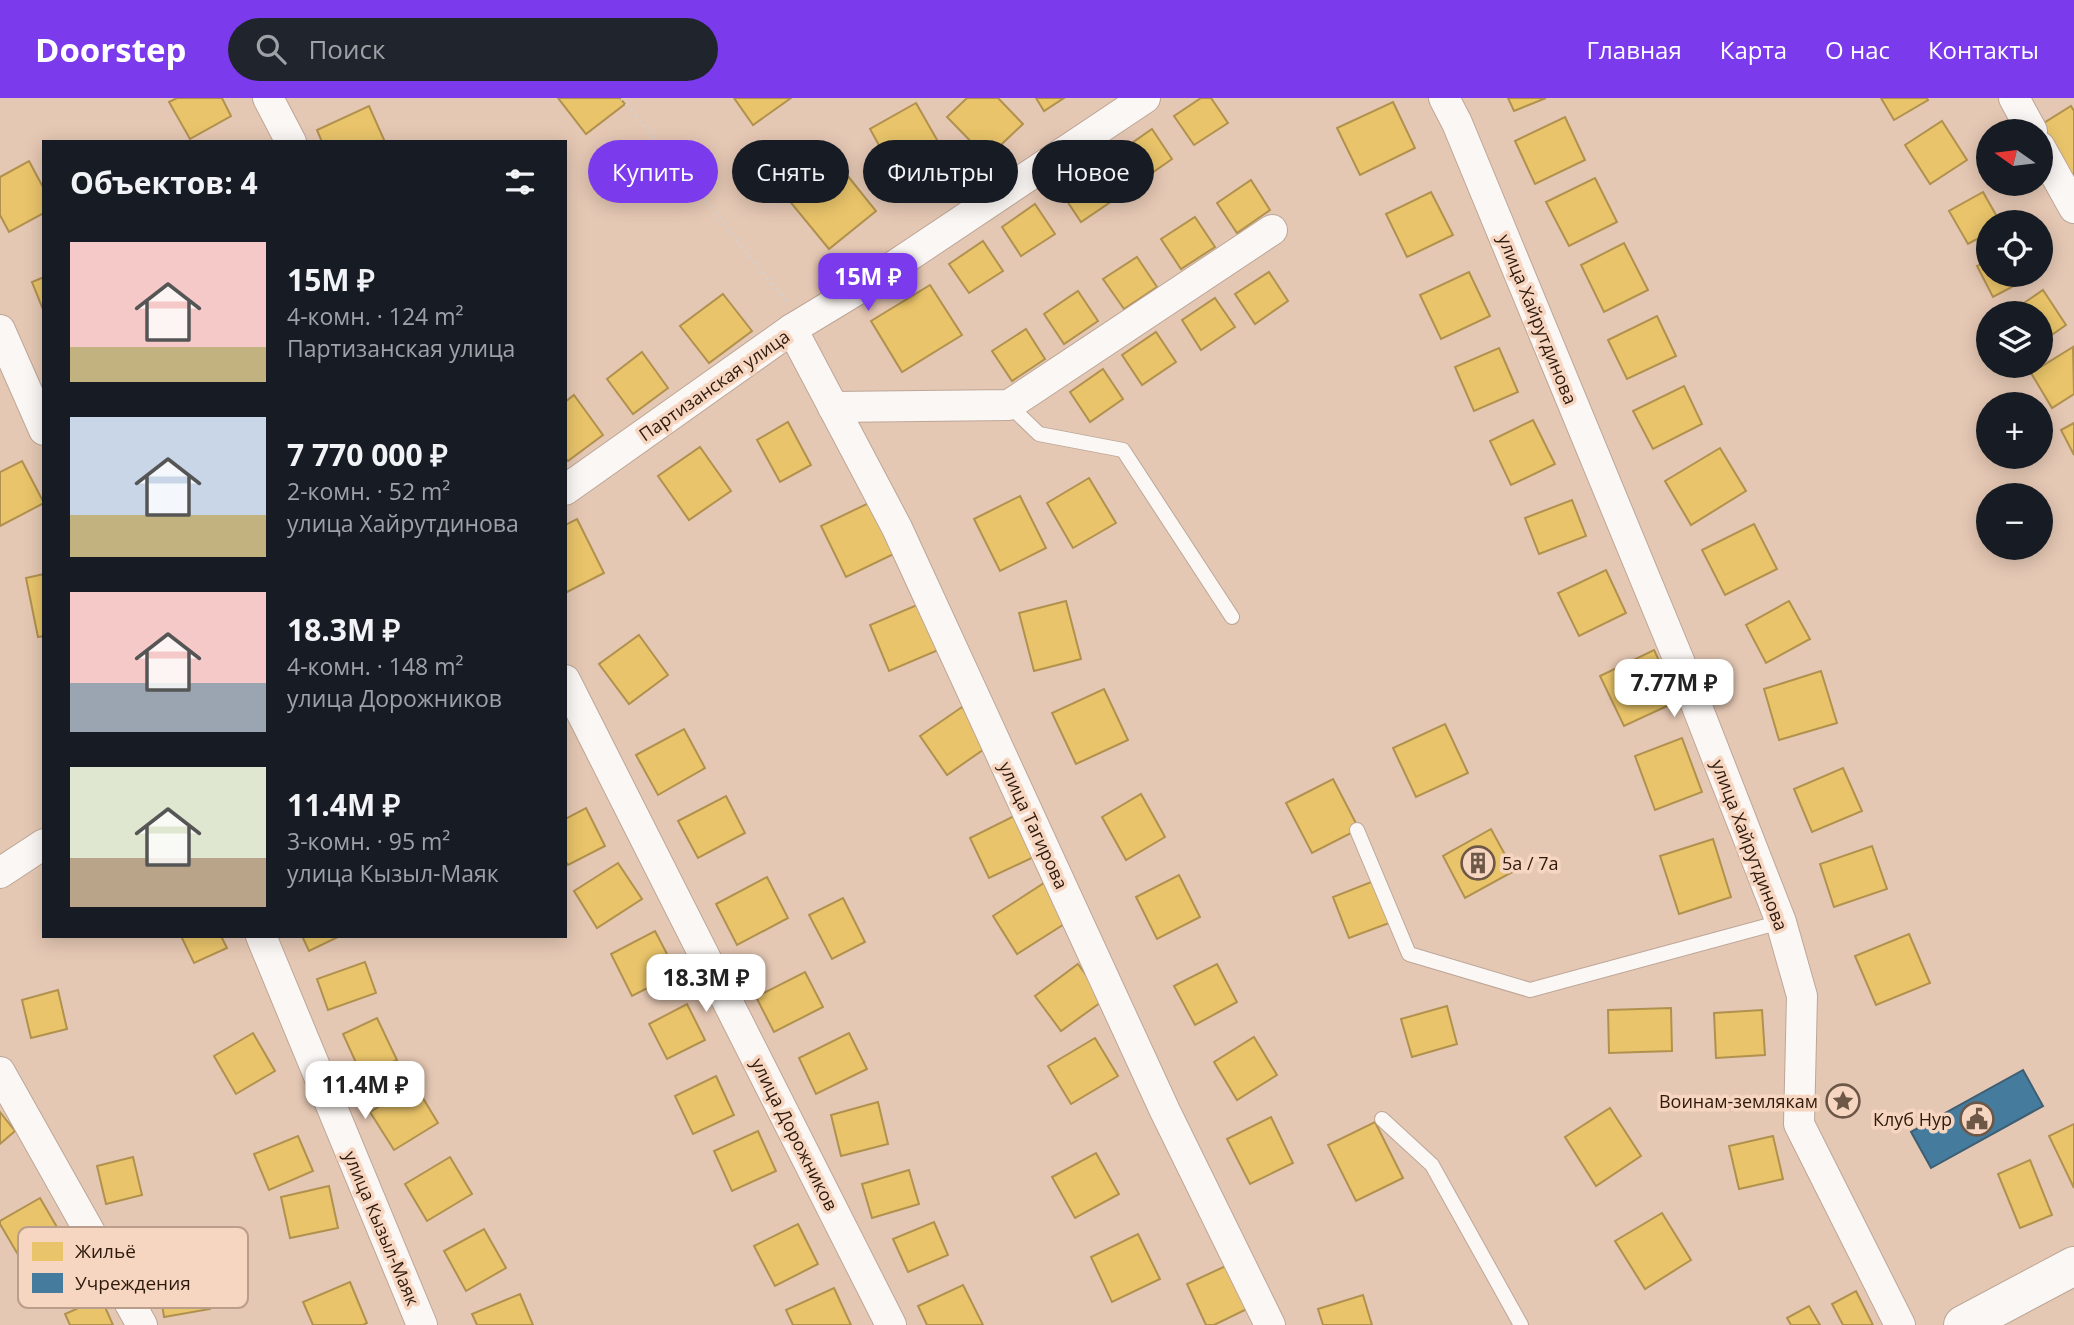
<!DOCTYPE html>
<html lang="ru">
<head>
<meta charset="utf-8">
<style>
	:root { --surface:#171b24; --page:#20242c; --text:#f1f3f6; --muted:#9ea1a6; --accent:#7c3aed }
	body { margin:0; font-family:"Open Sans",sans-serif; background:var(--page); color:var(--text); height:100vh; display:flex; flex-direction:column; font-size:26px; white-space:nowrap }
	* { box-sizing:border-box; margin:0 }
	p { font-size:23px; color:var(--muted) }
	.icon { flex:none; width:38px; height:38px; fill:none; stroke:currentColor; stroke-width:2; stroke-linecap:round; stroke-linejoin:round }
	.map { position:relative; flex:1; overflow:hidden }
	.side { position:absolute; left:42px; top:42px; width:525px; height:798px; display:flex; flex-direction:column; background:var(--surface); border-radius:0px; box-shadow:0 4px 18px #0003 }
	.side>* { flex:none }
	.banner { position:absolute; left:588px; top:42px; width:665px; height:63px; display:flex; gap:14px }
	.needle { width:46px; rotate:284deg }
	.tools { position:absolute; left:1976px; top:21px; display:grid; gap:14px }
	.tools a { display:grid; place-items:center; width:77px; height:77px; border-radius:50%; background:var(--surface); box-shadow:0 4px 18px #0003; font-size:35px }
	.price { position:absolute; translate:-50% -60px; padding:0 16px; border-radius:14px; background:#fff; color:#222; font-size:23px; line-height:46px; filter:drop-shadow(0 2px 4px #0008) }
	.price::after { content:''; position:absolute; left:50%; top:42px; width:21px; height:16px; margin-left:-10px; background:inherit; clip-path:polygon(0 0,100% 0,50% 100%) }
	.price.active { background:var(--accent); color:#fff }
	ul { padding:0; list-style:none }
	li { display:flex; align-items:center; gap:21px; height:175px; padding:0 28px }
	li span { display:grid; place-items:center; flex:none; width:196px; height:140px; border-radius:0px; color:#555 }
	li>.icon { margin-inline-start:auto }
	span .icon { width:84px; height:84px; fill:#fffc; stroke-width:1 }
	li b { font-size:30px }
	h2 { display:flex; justify-content:space-between; align-items:center; height:84px; padding:0 28px; font-size:30px }
	.tag { padding:0 24px; border-radius:32px; background:var(--surface); box-shadow:0 4px 18px #0003; font-size:24px; line-height:63px }
	.tag.active { background:var(--accent); color:#fff }
	header { display:flex; align-items:center; gap:42px; box-sizing:border-box; height:98px; padding:0 35px; background:var(--accent); color:#fff }
	header strong { font-size:33px }
	nav { display:flex; gap:38px; margin-inline-start:auto; font-size:24px }
	.search { width:490px; height:63px; background:var(--page); display:flex; align-items:center; gap:18px; box-sizing:border-box; padding:0 24px; border-radius:38px; color:var(--muted); font-size:26px }
	.map>svg:first-child { display:block }
	.homes { fill:#e9c46a; stroke:#b1914e; stroke-width:2 }
	.public { fill:#457b9d; stroke:#3e5e72; stroke-width:2 }
	.lines { fill:none; stroke-linecap:round; stroke-linejoin:round }
	.service-casing { stroke:#bda697; stroke-width:16 }
	.minor-casing { stroke:#bda697; stroke-width:32 }
	.secondary-casing { stroke:#bda697; stroke-width:40 }
	.path { stroke:#d7cec8; stroke-width:4.5; stroke-dasharray:2 5; stroke-linecap:butt }
	.service { stroke:#fbf7f4; stroke-width:14 }
	.minor { stroke:#fbf7f4; stroke-width:30 }
	.secondary { stroke:#fbf7f4; stroke-width:38 }
	.labels { text-anchor:middle; dominant-baseline:central; stroke-width:7; stroke-linejoin:round; paint-order:stroke }
	.street-label { font-size:18px; fill:#2d1a0c; stroke:#f7d6c1 }
	.poi-label { font-size:18px; fill:#2d1a0c; stroke:#f7d6c1; text-anchor:end }
	.key { fill:#f7d6c1; stroke:#ba9e8b; stroke-width:2 }
	.key-label { font-size:19px; fill:#2d1a0c }
</style>
</head>
<body>
<header>
<strong>Doorstep</strong>
<div class="search"><svg class="icon" aria-label="search" viewBox="0 0 24 24"><circle cx="10" cy="10" r="6"/><path d="M15 15l6 6"/></svg>Поиск</div>
<nav><a>Главная</a><a>Карта</a><a>О нас</a><a>Контакты</a></nav>
</header>
<div class="map">
<svg width="2074" height="1227" viewBox="0 0 2074 1227">
	<rect width="100%" height="100%" fill="#e5c8b4"/>
	<!-- homes -->
	<g class="homes">
		<polygon points="177,0 222,0 231,18 190,41 169,4"/>
		<polygon points="558,0 620,0 625,6 586,36"/>
		<polygon points="734,0 791,0 753,27"/>
		<polygon points="967,0 998,0 1023,26 987,60 947,19"/>
		<polygon points="1036,0 1064,0 1044,13"/>
		<polygon points="1201,0 1211,0 1228,25 1194,47 1174,18"/>
		<polygon points="1508,0 1546,0 1514,13"/>
		<polygon points="1881,0 1927,0 1928,2 1894,22"/>
		<polygon points="1393,4 1415,50 1360,77 1337,30"/>
		<polygon points="916,5 944,54 897,80 870,31"/>
		<polygon points="369,8 385,44 322,44 317,32"/>
		<polygon points="2071,8 2074,13 2074,78 2062,85 2031,33"/>
		<polygon points="1565,19 1585,62 1535,86 1515,43"/>
		<polygon points="1942,23 1967,62 1930,86 1905,47"/>
		<polygon points="1152,31 1172,61 1139,84 1119,54"/>
		<polygon points="835,62 876,113 829,151 787,100"/>
		<polygon points="29,63 44,91 44,115 9,134 0,117 0,79"/>
		<polygon points="1095,71 1115,101 1081,124 1061,94"/>
		<polygon points="1595,80 1617,124 1569,148 1546,104"/>
		<polygon points="1251,82 1270,112 1237,135 1217,105"/>
		<polygon points="1431,94 1453,137 1407,159 1386,116"/>
		<polygon points="1983,94 2000,124 1988,124 1988,135 1968,146 1949,113"/>
		<polygon points="1035,106 1055,136 1021,158 1002,129"/>
		<polygon points="1195,119 1215,149 1181,171 1161,141"/>
		<polygon points="983,143 1003,173 969,195 949,166"/>
		<polygon points="1624,145 1648,192 1604,214 1581,167"/>
		<polygon points="1137,159 1157,189 1124,211 1103,181"/>
		<polygon points="1988,163 1988,177 2025,177 2027,181 1993,199 1977,168"/>
		<polygon points="1269,174 1288,203 1255,226 1235,196"/>
		<polygon points="1469,174 1490,218 1441,241 1420,197"/>
		<polygon points="44,179 44,214 32,184"/>
		<polygon points="930,187 962,237 902,274 871,223"/>
		<polygon points="2043,192 2066,227 2040,245 2040,215 2009,215"/>
		<polygon points="1078,193 1098,223 1064,246 1044,216"/>
		<polygon points="723,196 752,233 709,265 680,228"/>
		<polygon points="1215,200 1235,229 1201,252 1182,222"/>
		<polygon points="1657,218 1676,258 1627,281 1608,242"/>
		<polygon points="1026,231 1045,261 1012,283 992,253"/>
		<polygon points="1156,234 1176,264 1142,287 1122,257"/>
		<polygon points="2073,249 2074,296 2052,310 2031,275"/>
		<polygon points="1499,250 1518,294 1474,313 1455,269"/>
		<polygon points="642,254 668,290 633,316 607,281"/>
		<polygon points="1103,271 1123,301 1090,324 1070,294"/>
		<polygon points="1684,288 1702,326 1653,351 1633,313"/>
		<polygon points="574,297 603,337 568,363 565,360 565,304"/>
		<polygon points="1533,322 1555,366 1511,387 1490,343"/>
		<polygon points="788,324 811,367 780,384 757,342"/>
		<polygon points="2074,325 2074,357 2061,332"/>
		<polygon points="700,349 731,393 689,422 658,378"/>
		<polygon points="1720,350 1746,393 1691,427 1665,383"/>
		<polygon points="22,363 44,405 0,428 0,374"/>
		<polygon points="1089,380 1116,425 1073,450 1047,405"/>
		<polygon points="1020,398 1046,450 1000,473 974,421"/>
		<polygon points="875,402 900,453 846,479 821,428"/>
		<polygon points="1572,402 1586,438 1539,456 1525,420"/>
		<polygon points="577,421 604,475 565,495 565,427"/>
		<polygon points="1754,426 1777,471 1725,497 1702,452"/>
		<polygon points="1606,472 1626,515 1579,538 1558,495"/>
		<polygon points="44,476 44,538 38,539 26,480"/>
		<polygon points="1066,503 1081,561 1034,573 1019,515"/>
		<polygon points="1789,503 1810,541 1766,565 1746,527"/>
		<polygon points="924,504 943,550 889,573 870,527"/>
		<polygon points="639,537 668,577 629,606 599,566"/>
		<polygon points="1654,552 1678,603 1624,628 1600,578"/>
		<polygon points="1821,573 1837,625 1779,642 1764,591"/>
		<polygon points="1104,591 1128,642 1076,666 1052,615"/>
		<polygon points="962,609 990,647 947,677 920,638"/>
		<polygon points="1445,626 1468,675 1416,699 1393,650"/>
		<polygon points="684,631 705,670 658,697 636,657"/>
		<polygon points="1682,640 1702,694 1655,712 1635,658"/>
		<polygon points="1843,670 1862,713 1812,734 1794,691"/>
		<polygon points="1333,681 1359,731 1312,755 1286,705"/>
		<polygon points="1141,696 1165,739 1126,762 1102,719"/>
		<polygon points="726,698 745,735 698,760 678,723"/>
		<polygon points="586,710 605,748 568,767 565,762 565,721"/>
		<polygon points="1016,717 1036,758 989,780 970,740"/>
		<polygon points="1491,731 1514,773 1465,800 1443,758"/>
		<polygon points="1713,741 1731,799 1679,816 1660,758"/>
		<polygon points="1872,748 1887,791 1834,809 1820,766"/>
		<polygon points="618,765 642,801 597,830 574,793"/>
		<polygon points="1179,777 1200,819 1157,841 1136,799"/>
		<polygon points="767,779 788,820 737,847 716,806"/>
		<polygon points="1384,779 1400,821 1349,840 1333,799"/>
		<polygon points="1044,785 1069,823 1017,856 993,818"/>
		<polygon points="843,800 865,844 832,861 809,817"/>
		<polygon points="655,833 677,875 632,898 611,856"/>
		<polygon points="1909,836 1930,885 1876,907 1855,858"/>
		<polygon points="181,838 221,838 227,850 194,865"/>
		<polygon points="302,838 340,838 309,853"/>
		<polygon points="365,864 376,895 328,912 317,881"/>
		<polygon points="1078,866 1104,902 1061,933 1035,898"/>
		<polygon points="1217,866 1237,904 1195,927 1174,888"/>
		<polygon points="805,874 823,909 774,934 756,899"/>
		<polygon points="58,892 67,931 31,940 22,902"/>
		<polygon points="687,906 705,942 667,961 649,926"/>
		<polygon points="1447,908 1457,946 1412,959 1401,921"/>
		<polygon points="1671,910 1672,953 1609,955 1608,912"/>
		<polygon points="1762,912 1765,957 1716,960 1714,915"/>
		<polygon points="377,920 397,962 362,978 343,936"/>
		<polygon points="253,935 275,973 236,996 214,958"/>
		<polygon points="849,935 867,971 816,996 799,960"/>
		<polygon points="1254,939 1277,977 1237,1002 1214,964"/>
		<polygon points="1095,940 1118,978 1071,1006 1048,968"/>
		<polygon points="716,978 734,1017 693,1036 675,998"/>
		<polygon points="415,987 438,1025 394,1052 370,1014"/>
		<polygon points="878,1004 888,1046 841,1058 831,1017"/>
		<polygon points="1610,1010 1641,1058 1596,1088 1565,1039"/>
		<polygon points="0,1014 15,1033 0,1046"/>
		<polygon points="1271,1019 1293,1065 1250,1086 1227,1041"/>
		<polygon points="1375,1024 1403,1080 1356,1103 1328,1047"/>
		<polygon points="2074,1026 2074,1090 2049,1038"/>
		<polygon points="758,1033 776,1073 732,1093 714,1053"/>
		<polygon points="298,1038 313,1073 269,1092 254,1056"/>
		<polygon points="1773,1038 1783,1081 1739,1091 1729,1048"/>
		<polygon points="1096,1055 1119,1096 1075,1120 1052,1079"/>
		<polygon points="133,1059 142,1097 106,1106 97,1068"/>
		<polygon points="450,1059 472,1096 427,1123 405,1086"/>
		<polygon points="2030,1062 2052,1117 2020,1130 1998,1076"/>
		<polygon points="909,1072 919,1106 872,1120 862,1086"/>
		<polygon points="329,1088 338,1130 290,1140 281,1099"/>
		<polygon points="40,1100 68,1148 27,1172 0,1126 0,1123"/>
		<polygon points="1662,1115 1691,1162 1645,1191 1615,1143"/>
		<polygon points="934,1124 948,1157 908,1174 893,1141"/>
		<polygon points="798,1126 818,1166 775,1188 754,1148"/>
		<polygon points="484,1131 506,1170 466,1193 444,1153"/>
		<polygon points="1138,1136 1160,1181 1112,1204 1091,1159"/>
		<polygon points="1230,1166 1251,1209 1214,1227 1206,1227 1187,1186"/>
		<polygon points="203,1172 210,1211 164,1219 158,1179"/>
		<polygon points="350,1184 367,1225 363,1227 313,1227 303,1204"/>
		<polygon points="963,1187 983,1227 927,1227 918,1208"/>
		<polygon points="834,1190 851,1227 793,1227 786,1212"/>
		<polygon points="1856,1193 1873,1227 1843,1227 1832,1206"/>
		<polygon points="520,1196 533,1227 477,1227 472,1216"/>
		<polygon points="1363,1197 1372,1227 1323,1227 1318,1211"/>
		<polygon points="101,1200 113,1227 70,1227 65,1216"/>
		<polygon points="1809,1208 1820,1227 1791,1227 1787,1220"/>
	</g>
	<!-- public -->
	<polygon class="public" points="2023,972 2043,1008 1931,1070 1911,1034"/>
	<g class="lines">
		<defs>
			<g id="service">
				<polyline points="1009,307 1039,336 1123,352 1232,519"/>
				<polyline points="1357,732 1409,856 1530,892 1781,824"/>
				<polyline points="1382,1021 1432,1067 1521,1227"/>
			</g>
			<g id="minor">
				<polyline points="268,0 291,44"/>
				<polyline points="1444,0 1457,25 1680,565 1781,824 1802,898 1799,1026 1900,1227"/>
				<polyline points="2014,0 2032,33"/>
				<polyline points="2040,49 2074,110"/>
				<polyline points="792,231 897,430 1165,1013 1270,1227"/>
				<polyline points="0,232 44,332"/>
				<polyline points="833,309 1009,307 1272,132"/>
				<polyline points="565,392 792,231 873,182 1145,0"/>
				<polyline points="565,582 891,1227"/>
				<polyline points="0,775 44,746"/>
				<polyline points="261,838 422,1227"/>
				<polyline points="0,974 142,1227"/>
			</g>
			<polyline id="secondary" points="1963,1227 2074,1168"/>
		</defs>
		<!-- service casing -->
		<use href="#service" class="service-casing"/>
		<!-- minor casing -->
		<use href="#minor" class="minor-casing"/>
		<!-- secondary casing -->
		<use href="#secondary" class="secondary-casing"/>
		<!-- path -->
		<polyline class="path" points="622,0 787,204"/>
		<!-- service -->
		<use href="#service" class="service"/>
		<!-- minor -->
		<use href="#minor" class="minor"/>
		<!-- secondary -->
		<use href="#secondary" class="secondary"/>
	</g>
	<!-- icons -->
	<defs>
		<symbol id="building-ring" viewBox="-11 -11 22 22"><circle r="9.5" fill="#f7d6c1" stroke="#6d5747" stroke-width="1.5"/><path d="M-4-6H4V6H1V3H-1V6H-4ZM-2.5-4.3h1.7v1.8h-1.7ZM.8-4.3h1.7v1.8H.8ZM-2.5-1h1.7V.8h-1.7ZM.8-1h1.7V.8H.8Z" fill="#6d5747"/></symbol>
		<symbol id="sight-ring" viewBox="-11 -11 22 22"><circle r="9.5" fill="#f7d6c1" stroke="#6d5747" stroke-width="1.5"/><path d="M0-6L1.8-2.2L6-1.7L2.9 1.2L3.7 5.4L0 3.3L-3.7 5.4L-2.9 1.2L-6-1.7L-1.8-2.2Z" fill="#6d5747"/></symbol>
		<symbol id="civic-ring" viewBox="-11 -11 22 22"><circle r="9.5" fill="#f7d6c1" stroke="#6d5747" stroke-width="1.5"/><path d="M-.6-6.5H3V-4.5H.6V-3L4-1V1h2V6H-6V1h2V-1L-.6-3ZM-1.2 2.5V6h2.4V2.5Z" fill="#6d5747"/></symbol>
	</defs>
	<g fill-rule="evenodd">
		<use href="#building-ring" x="1459" y="746" width="38" height="38"/>
		<use href="#sight-ring" x="1824" y="984" width="38" height="38"/>
		<use href="#civic-ring" x="1958" y="1002" width="38" height="38"/>
	</g>
	<g class="labels">
		<!-- street labels -->
		<g class="street-label">
			<text transform="translate(1538 221) rotate(68)">улица Хайрутдинова</text>
			<text transform="translate(714 287) rotate(-35)">Партизанская улица</text>
			<text transform="translate(1034 727) rotate(65)">улица Тагирова</text>
			<text transform="translate(1750 747) rotate(69)">улица Хайрутдинова</text>
			<text transform="translate(795 1036) rotate(63)">улица Дорожников</text>
			<text transform="translate(382 1130) rotate(67)">улица Кызыл-Маяк</text>
		</g>
		<!-- poi labels -->
		<g class="poi-label">
			<text x="1502" y="765" text-anchor="start">5а / 7а</text>
			<text x="1818" y="1003">Воинам-землякам</text>
			<text x="1952" y="1021">Клуб Нур</text>
		</g>
	</g>
	<!-- legend -->
	<rect x="18" y="1129" width="230" height="81" rx="10" class="key"/>
	<rect x="32" y="1144" width="31" height="19" fill="#e9c46a"/>
	<rect x="32" y="1175" width="31" height="20" fill="#457b9d"/>
	<g class="key-label">
		<text x="75" y="1160">Жильё</text>
		<text x="75" y="1192">Учреждения</text>
	</g>
</svg>
<div class="tools">
<a><svg class="needle" viewBox="-14 -14 28 28"><path d="M0-13l5 13h-10z" fill="#e53935"/><path d="M0 13l5-13h-10z" fill="#9ea1a6"/></svg></a>
<a><svg class="icon" aria-label="locate" viewBox="0 0 24 24"><circle cx="12" cy="12" r="6"/><path d="M12 2v4M12 18v4M2 12h4M18 12h4"/></svg></a>
<a><svg class="icon" aria-label="layers" viewBox="0 0 24 24"><path d="M12 4l9 5-9 5-9-5zM3 14l9 5 9-5"/></svg></a>
<a>+</a>
<a>−</a>
</div>
<b class="price active" style="left:868px;top:215px">15M ₽</b>
<b class="price" style="left:1674px;top:621px">7.77M ₽</b>
<b class="price" style="left:706px;top:916px">18.3M ₽</b>
<b class="price" style="left:365px;top:1023px">11.4M ₽</b>
<div class="banner">
<a class="tag active">Купить</a>
<a class="tag">Снять</a>
<a class="tag">Фильтры</a>
<a class="tag">Новое</a>
</div>
<section class="side">
<h2>Объектов: 4<svg class="icon" aria-label="filters" viewBox="0 0 24 24"><path d="M4 7h16M4 17h16"/><circle cx="9" cy="7" r="2"/><circle cx="15" cy="17" r="2"/></svg></h2>
<ul>
<li><span style="background:linear-gradient(#f6c9c9 75%,#c2b280 0)"><svg class="icon" aria-label="home" viewBox="0 0 24 24"><path d="M3 11l9-7 9 7M6 9v11h12V9"/></svg></span><div><b>15M ₽</b><p>4-комн. · 124 m²</p><p>Партизанская улица</p></div></li>
<li><span style="background:linear-gradient(#c9d6e8 70%,#c2b280 0)"><svg class="icon" aria-label="home" viewBox="0 0 24 24"><path d="M3 11l9-7 9 7M6 9v11h12V9"/></svg></span><div><b>7 770 000 ₽</b><p>2-комн. · 52 m²</p><p>улица Хайрутдинова</p></div></li>
<li><span style="background:linear-gradient(#f6c9c9 65%,#9aa5b1 0)"><svg class="icon" aria-label="home" viewBox="0 0 24 24"><path d="M3 11l9-7 9 7M6 9v11h12V9"/></svg></span><div><b>18.3M ₽</b><p>4-комн. · 148 m²</p><p>улица Дорожников</p></div></li>
<li><span style="background:linear-gradient(#dfe7d0 65%,#b9a48a 0)"><svg class="icon" aria-label="home" viewBox="0 0 24 24"><path d="M3 11l9-7 9 7M6 9v11h12V9"/></svg></span><div><b>11.4M ₽</b><p>3-комн. · 95 m²</p><p>улица Кызыл-Маяк</p></div></li>
</ul>
</section>
</div>
</body>
</html>
